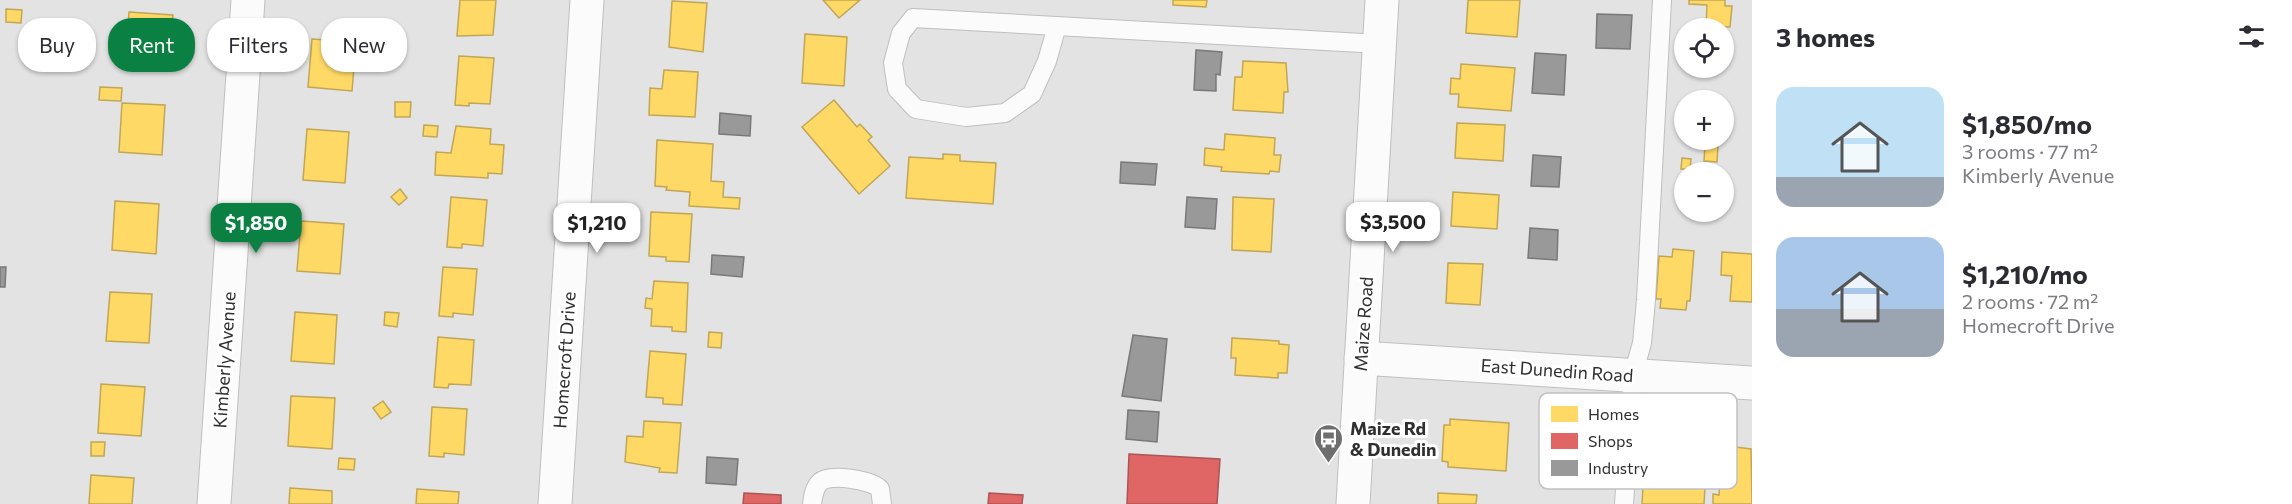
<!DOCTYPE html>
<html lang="en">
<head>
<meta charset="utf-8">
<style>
	:root { --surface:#fff; --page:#f7f7f7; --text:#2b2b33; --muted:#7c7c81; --accent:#0b8043 }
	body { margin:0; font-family:Commissioner,sans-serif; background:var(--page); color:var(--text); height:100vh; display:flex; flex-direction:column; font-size:22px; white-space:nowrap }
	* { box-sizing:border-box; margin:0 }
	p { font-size:20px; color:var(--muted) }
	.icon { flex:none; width:33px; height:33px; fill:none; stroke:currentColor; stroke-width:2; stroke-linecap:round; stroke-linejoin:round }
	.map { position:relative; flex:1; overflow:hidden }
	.details { display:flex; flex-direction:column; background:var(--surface); width:540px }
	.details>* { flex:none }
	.banner { position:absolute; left:18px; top:18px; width:570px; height:54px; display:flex; gap:12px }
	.controls { position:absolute; left:1674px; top:18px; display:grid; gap:12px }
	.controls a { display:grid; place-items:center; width:60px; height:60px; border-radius:50%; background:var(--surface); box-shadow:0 2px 4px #0004; font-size:30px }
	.price { position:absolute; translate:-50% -51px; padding:0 14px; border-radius:12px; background:#fff; color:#222; font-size:20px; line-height:39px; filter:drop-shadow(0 2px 3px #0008) }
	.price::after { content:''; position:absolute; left:50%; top:36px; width:18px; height:14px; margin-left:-9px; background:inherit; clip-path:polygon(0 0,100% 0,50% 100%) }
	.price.on { background:var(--accent); color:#fff }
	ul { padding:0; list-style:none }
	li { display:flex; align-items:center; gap:18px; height:150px; padding:0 24px }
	li span { display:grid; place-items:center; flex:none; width:168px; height:120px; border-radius:18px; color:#555 }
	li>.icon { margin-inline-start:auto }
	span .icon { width:72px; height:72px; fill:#fffc; stroke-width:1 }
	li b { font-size:26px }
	h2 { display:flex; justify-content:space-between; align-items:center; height:72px; padding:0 24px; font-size:26px }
	.pill { padding:0 21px; border-radius:24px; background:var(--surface); box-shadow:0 2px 4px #0004; font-size:21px; line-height:54px }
	.pill.on { background:var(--accent); color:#fff }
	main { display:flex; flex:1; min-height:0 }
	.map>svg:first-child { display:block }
	.homes { fill:#ffd966; stroke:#c1a656; stroke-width:1.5 }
	.shops { fill:#e06666; stroke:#ab5656; stroke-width:1.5 }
	.industry { fill:#999; stroke:#7a797a; stroke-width:1.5 }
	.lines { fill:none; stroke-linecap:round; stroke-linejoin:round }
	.service-casing { stroke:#bfbfc0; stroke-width:20 }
	.minor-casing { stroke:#bfbfc0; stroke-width:35 }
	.tertiary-casing { stroke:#bfbfc0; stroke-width:35 }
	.service { stroke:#fbfbfb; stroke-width:18 }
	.minor { stroke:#fbfbfb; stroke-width:33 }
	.tertiary { stroke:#fbfbfb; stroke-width:33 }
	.labels { text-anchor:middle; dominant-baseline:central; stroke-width:6; stroke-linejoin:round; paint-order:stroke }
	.street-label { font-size:18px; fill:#302f30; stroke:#fff }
	.poi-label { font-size:18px; font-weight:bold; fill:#302f30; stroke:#fff; text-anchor:start }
	.key { fill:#fff; stroke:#c1c1c1; stroke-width:1.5 }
	.key-label { font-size:16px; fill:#302f30 }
</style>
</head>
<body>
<main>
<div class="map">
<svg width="1752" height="504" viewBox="0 0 1752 504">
	<rect width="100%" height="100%" fill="#e3e3e4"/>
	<!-- homes -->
	<g class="homes">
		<polygon points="460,0 496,0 493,35 457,36"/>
		<polygon points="823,0 860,0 839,18"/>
		<polygon points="1173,0 1207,0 1206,7 1173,5"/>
		<polygon points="1468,0 1520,0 1517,37 1466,33"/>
		<polygon points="1689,0 1725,0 1725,6 1732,6 1730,27 1706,26 1707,5 1689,4"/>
		<polygon points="672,1 707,3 703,52 669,47"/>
		<polygon points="6,9 22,10 21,23 6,22"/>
		<polygon points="129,12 173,15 169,63 126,60"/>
		<polygon points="805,34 847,37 844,86 802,83"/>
		<polygon points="312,39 356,42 352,91 308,87"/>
		<polygon points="459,56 494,58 490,104 469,103 469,106 455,105"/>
		<polygon points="1243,61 1286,63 1288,92 1284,92 1283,113 1233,110 1235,77 1242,77"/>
		<polygon points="1461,64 1515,68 1511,111 1458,107 1459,94 1450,94 1451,78 1460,79"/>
		<polygon points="664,70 698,72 695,117 649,115 650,88 662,89"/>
		<polygon points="100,87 122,88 121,101 99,100"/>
		<polygon points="834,100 857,127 860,124 872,137 868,140 890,166 859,194 802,127"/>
		<polygon points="395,102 411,102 410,117 395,117"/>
		<polygon points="122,103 165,105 162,155 119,152"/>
		<polygon points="1457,123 1505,125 1503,161 1455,158"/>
		<polygon points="424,125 438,126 437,137 423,136"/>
		<polygon points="456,126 491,129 490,144 504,145 502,174 488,173 488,178 435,175 436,152 451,153"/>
		<polygon points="307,129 349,132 345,183 303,180"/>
		<polygon points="1225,134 1275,138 1274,155 1281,155 1279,172 1270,171 1269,174 1221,171 1222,167 1204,165 1205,148 1224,150"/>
		<polygon points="657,140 713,144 711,181 724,182 723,197 740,198 739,209 689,206 690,192 666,190 667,187 655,186"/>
		<polygon points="1705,145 1718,146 1717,162 1704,161"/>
		<polygon points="943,154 960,155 960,161 996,163 993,204 906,198 909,157 943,159"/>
		<polygon points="1682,158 1691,159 1690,169 1681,169"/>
		<polygon points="400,189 407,198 399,205 391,197"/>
		<polygon points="1453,192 1499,195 1497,229 1451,226"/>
		<polygon points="451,197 487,200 483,246 462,244 462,248 447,247"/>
		<polygon points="1233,197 1274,199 1271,252 1232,250"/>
		<polygon points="115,201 159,204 156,254 112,250"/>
		<polygon points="651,212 692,214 689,262 666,261 666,257 649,256"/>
		<polygon points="301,221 344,224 340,274 297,271"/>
		<polygon points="1673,249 1694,251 1690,301 1687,301 1686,310 1660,308 1661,299 1656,299 1659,256 1672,257"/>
		<polygon points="1722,252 1752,254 1752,302 1730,301 1732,276 1721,275"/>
		<polygon points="1448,263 1483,264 1480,305 1446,303"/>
		<polygon points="443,267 477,269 473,315 453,313 453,317 439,316"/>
		<polygon points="654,281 688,283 686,332 672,331 672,327 651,326 652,309 645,308 646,298 652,299"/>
		<polygon points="110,292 152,294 149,343 106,341"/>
		<polygon points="295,312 337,315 334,364 291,361"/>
		<polygon points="385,312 399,313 397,327 384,325"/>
		<polygon points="709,332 722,333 721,348 708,347"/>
		<polygon points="438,337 474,340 471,385 449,384 448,388 434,387"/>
		<polygon points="1232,338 1279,341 1279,344 1289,345 1287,373 1278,373 1278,378 1235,375 1236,358 1231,358"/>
		<polygon points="650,351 686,354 682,405 663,404 663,398 646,397"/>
		<polygon points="101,384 145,387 141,436 98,433"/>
		<polygon points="291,396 335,398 332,449 288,446"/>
		<polygon points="383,401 391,412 381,419 373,408"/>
		<polygon points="432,407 467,409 464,455 444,453 444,457 429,456"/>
		<polygon points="1450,419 1509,423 1506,471 1448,467 1448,462 1442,461 1444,425 1450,425"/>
		<polygon points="644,421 681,423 677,473 659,472 660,468 625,462 627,436 643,437"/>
		<polygon points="91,442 105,442 104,456 91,456"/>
		<polygon points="1735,447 1751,449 1752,504 1713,504 1713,494 1719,495 1722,454 1735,455"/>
		<polygon points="1663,449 1707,452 1704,504 1642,504 1643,486 1661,487"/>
		<polygon points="339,458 355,459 354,470 338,469"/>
		<polygon points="91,475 134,478 132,504 89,504"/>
		<polygon points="290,488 332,491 332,504 289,504"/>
		<polygon points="417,489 459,492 458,504 416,504"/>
		<polygon points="1438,493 1477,495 1476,504 1438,504"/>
	</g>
	<!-- shops -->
	<g class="shops">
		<polygon points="1129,454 1220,459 1217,504 1127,504"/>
		<polygon points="744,493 781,495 781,504 743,504"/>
		<polygon points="989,493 1023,495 1022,504 988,504"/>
	</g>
	<!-- industry -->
	<g class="industry">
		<polygon points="1597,14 1632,15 1630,49 1596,48"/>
		<polygon points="1196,50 1222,52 1220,75 1216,74 1216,91 1194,90"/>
		<polygon points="1535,53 1566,55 1564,95 1532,93"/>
		<polygon points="720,113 751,116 750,136 719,134"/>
		<polygon points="1533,155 1561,157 1559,187 1531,186"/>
		<polygon points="1121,162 1157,164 1155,185 1120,183"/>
		<polygon points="1187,197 1217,199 1215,229 1185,227"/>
		<polygon points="1530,228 1558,230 1557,260 1528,258"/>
		<polygon points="712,255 744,257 742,277 711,274"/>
		<polygon points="0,267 6,267 5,287 0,287"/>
		<polygon points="1133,335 1167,339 1161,401 1122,396"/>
		<polygon points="1128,410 1159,412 1157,442 1126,439"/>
		<polygon points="707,457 738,459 736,485 706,483"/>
	</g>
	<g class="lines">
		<defs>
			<g id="service">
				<polyline points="1057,26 1047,61 1032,94 1005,113 966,117 916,109 897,89 893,63 901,33 913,18 1380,44"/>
				<path d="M812 504C813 496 814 488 820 482 830 473 871 480 880 489L882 504"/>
				<polyline points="1624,504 1633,375 1642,343 1646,300 1662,0"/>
			</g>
			<g id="minor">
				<polyline points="1361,358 1752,383"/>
				<polyline points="214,504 248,0"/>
				<polyline points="555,504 587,0"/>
			</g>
			<polyline id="tertiary" points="1353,504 1382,0"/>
		</defs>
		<!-- service casing -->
		<use href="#service" class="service-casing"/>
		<!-- minor casing -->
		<use href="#minor" class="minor-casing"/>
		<!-- tertiary casing -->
		<use href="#tertiary" class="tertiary-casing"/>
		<!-- service -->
		<use href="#service" class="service"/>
		<!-- minor -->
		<use href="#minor" class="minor"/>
		<!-- tertiary -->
		<use href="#tertiary" class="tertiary"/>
	</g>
	<!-- icons -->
	<defs>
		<symbol id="bus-pin" viewBox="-11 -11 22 30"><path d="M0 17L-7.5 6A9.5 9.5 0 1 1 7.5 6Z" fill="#6f6e6f" stroke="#fff"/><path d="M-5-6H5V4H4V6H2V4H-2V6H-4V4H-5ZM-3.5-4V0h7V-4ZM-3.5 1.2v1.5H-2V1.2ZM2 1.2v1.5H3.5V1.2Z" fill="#fff"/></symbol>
	</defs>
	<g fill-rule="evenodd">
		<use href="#bus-pin" x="1312" y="422" width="33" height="45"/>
	</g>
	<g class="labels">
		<!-- street labels -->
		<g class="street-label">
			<text transform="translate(1363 324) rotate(-86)">Maize Road</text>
			<text transform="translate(224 360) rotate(-86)">Kimberly Avenue</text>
			<text transform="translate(564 360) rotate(-86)">Homecroft Drive</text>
			<text transform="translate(1557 370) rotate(4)">East Dunedin Road</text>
		</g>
		<!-- poi labels -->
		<g class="poi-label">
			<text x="1350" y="428">Maize Rd<tspan x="1350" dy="21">&amp; Dunedin</tspan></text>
		</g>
	</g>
	<!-- legend -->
	<rect x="1539" y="393" width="198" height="96" rx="9" class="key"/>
	<rect x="1551" y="406" width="27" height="16" fill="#ffd966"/>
	<rect x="1551" y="433" width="27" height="16" fill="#e06666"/>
	<rect x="1551" y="460" width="27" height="16" fill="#999"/>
	<g class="key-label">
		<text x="1588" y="420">Homes</text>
		<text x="1588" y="447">Shops</text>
		<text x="1588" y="474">Industry</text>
	</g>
</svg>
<div class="controls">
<a><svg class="icon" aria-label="locate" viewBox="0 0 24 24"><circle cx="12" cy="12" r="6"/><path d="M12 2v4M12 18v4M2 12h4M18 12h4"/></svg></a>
<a>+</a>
<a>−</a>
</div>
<b class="price" style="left:1393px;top:253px">$3,500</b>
<b class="price on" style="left:256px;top:254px">$1,850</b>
<b class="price" style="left:597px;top:254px">$1,210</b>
<div class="banner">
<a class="pill">Buy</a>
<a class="pill on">Rent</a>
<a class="pill">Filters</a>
<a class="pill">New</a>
</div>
</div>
<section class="details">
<h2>3 homes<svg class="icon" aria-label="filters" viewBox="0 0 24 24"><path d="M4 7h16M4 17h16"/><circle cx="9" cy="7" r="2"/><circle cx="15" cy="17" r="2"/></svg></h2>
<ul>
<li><span style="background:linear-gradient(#bfe0f5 75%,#9aa5b1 0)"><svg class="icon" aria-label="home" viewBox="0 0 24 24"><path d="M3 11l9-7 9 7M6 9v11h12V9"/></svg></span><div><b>$1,850/mo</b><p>3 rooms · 77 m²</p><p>Kimberly Avenue</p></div></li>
<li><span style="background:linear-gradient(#a9c7e8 60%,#9aa5b1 0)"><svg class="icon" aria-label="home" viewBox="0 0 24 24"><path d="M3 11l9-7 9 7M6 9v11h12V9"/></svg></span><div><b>$1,210/mo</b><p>2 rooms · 72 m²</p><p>Homecroft Drive</p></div></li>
</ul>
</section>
</main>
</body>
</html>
